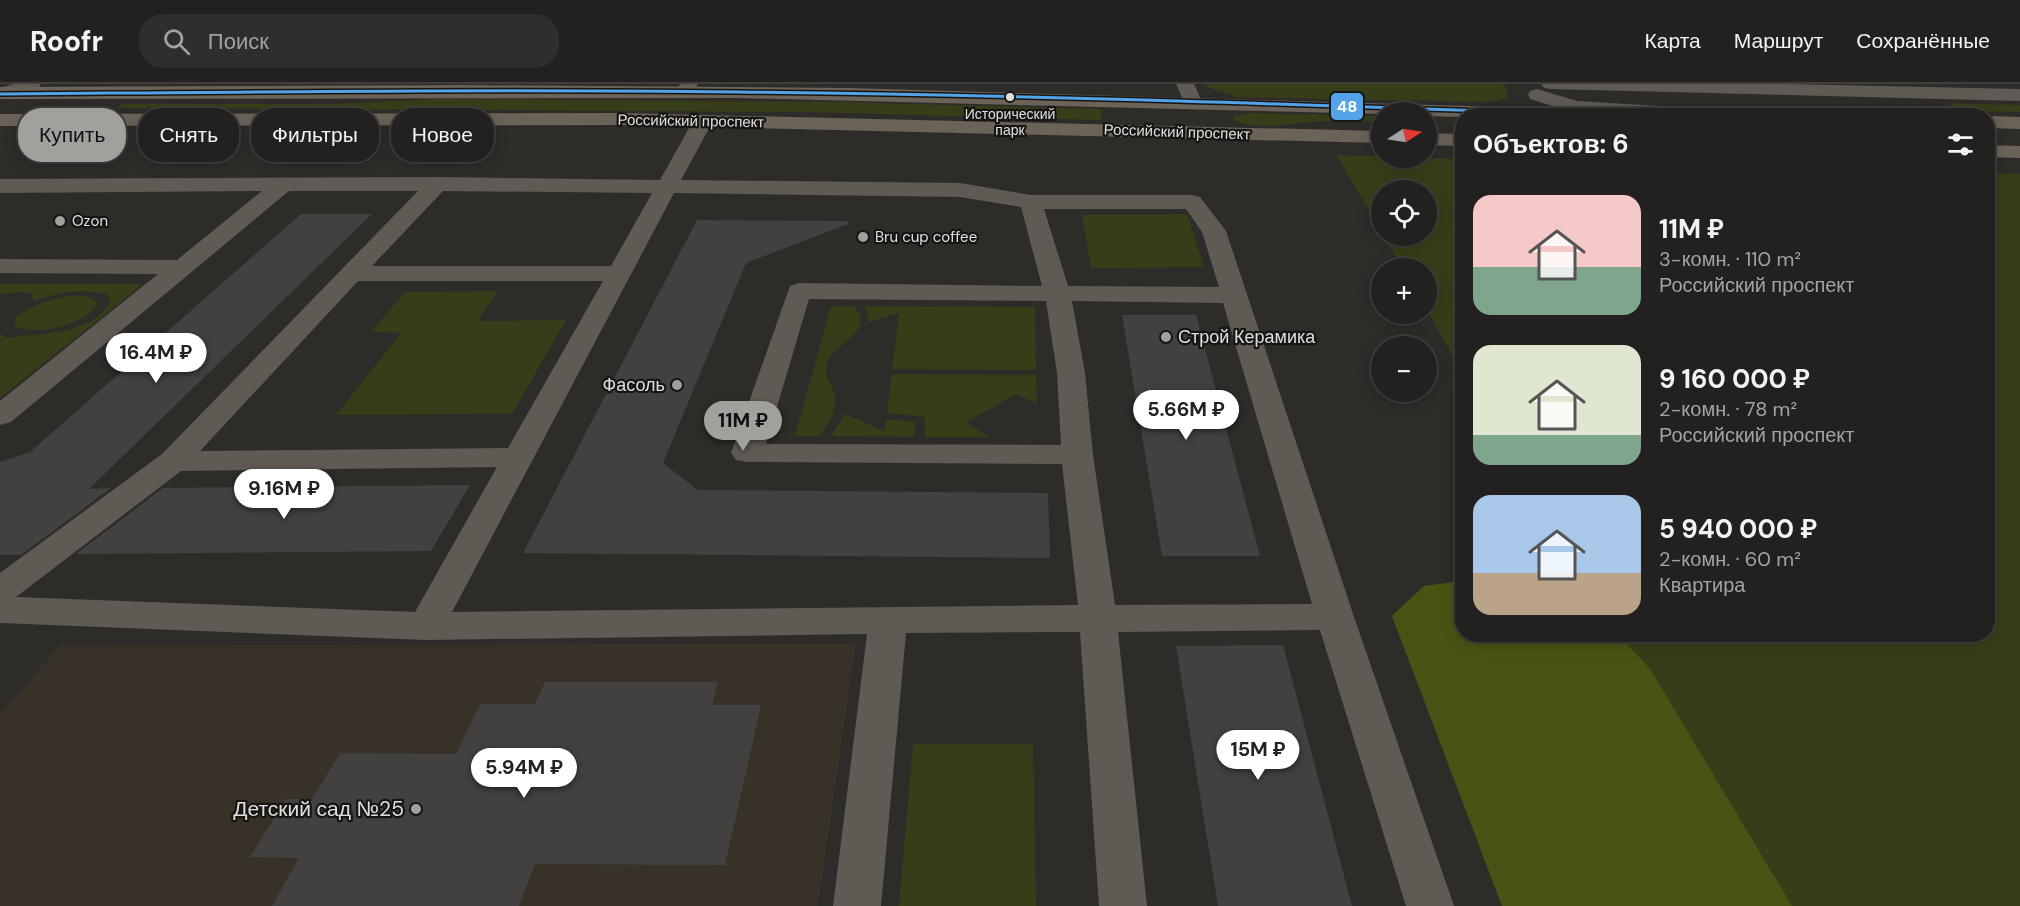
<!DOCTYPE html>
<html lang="ru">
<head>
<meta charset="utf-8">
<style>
	:root { --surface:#22211f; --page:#2e2e2c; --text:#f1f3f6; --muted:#a2a3a4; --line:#3f3e3d; --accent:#a2a09c }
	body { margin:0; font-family:"DM Sans",sans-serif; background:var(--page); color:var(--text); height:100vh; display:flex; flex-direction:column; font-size:22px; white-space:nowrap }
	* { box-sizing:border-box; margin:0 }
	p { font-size:20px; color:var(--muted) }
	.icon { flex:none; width:33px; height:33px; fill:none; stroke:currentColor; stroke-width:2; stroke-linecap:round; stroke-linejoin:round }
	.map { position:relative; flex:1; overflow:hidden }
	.details { position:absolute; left:1455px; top:24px; width:540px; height:534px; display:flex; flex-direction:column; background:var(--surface); border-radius:24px; box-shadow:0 3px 15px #0003,0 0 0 2px var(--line) }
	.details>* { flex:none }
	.guide { position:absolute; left:18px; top:24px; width:570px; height:54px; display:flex; gap:12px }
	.needle { width:39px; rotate:78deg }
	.buttons { position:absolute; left:1371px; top:18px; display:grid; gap:12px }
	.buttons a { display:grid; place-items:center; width:66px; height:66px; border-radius:50%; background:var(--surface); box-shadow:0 3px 15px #0003,0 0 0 2px var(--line); font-size:30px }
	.price { position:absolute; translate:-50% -51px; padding:0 14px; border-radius:21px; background:#fff; color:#222; font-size:20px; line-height:39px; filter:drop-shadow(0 2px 3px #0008) }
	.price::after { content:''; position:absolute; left:50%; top:36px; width:18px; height:14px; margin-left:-9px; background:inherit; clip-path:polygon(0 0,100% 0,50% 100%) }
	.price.selected { background:var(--accent); color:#111 }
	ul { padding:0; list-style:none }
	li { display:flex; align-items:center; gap:18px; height:150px; padding:0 18px }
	li span { display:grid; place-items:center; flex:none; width:168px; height:120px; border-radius:18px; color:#555 }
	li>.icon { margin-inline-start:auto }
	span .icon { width:72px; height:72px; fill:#fffc; stroke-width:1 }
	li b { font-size:26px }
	h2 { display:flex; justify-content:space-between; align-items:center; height:72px; padding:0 18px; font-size:26px }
	.tag { padding:0 21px; border-radius:24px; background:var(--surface); box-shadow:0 3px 15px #0003,0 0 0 2px var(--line); font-size:21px; line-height:54px }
	.tag.selected { background:var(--accent); color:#111 }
	header { display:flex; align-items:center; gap:36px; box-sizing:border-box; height:84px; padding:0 30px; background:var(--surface); border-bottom:2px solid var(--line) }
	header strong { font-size:28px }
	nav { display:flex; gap:33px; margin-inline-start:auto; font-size:21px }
	.search { width:420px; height:54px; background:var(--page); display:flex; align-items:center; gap:15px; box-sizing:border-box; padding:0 21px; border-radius:24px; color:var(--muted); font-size:22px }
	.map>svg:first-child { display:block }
	.built { fill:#383127 }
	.green { fill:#383d19 }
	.forest { fill:#4b5314 }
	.building { fill:#43413f }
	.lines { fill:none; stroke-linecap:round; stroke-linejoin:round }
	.minor { fill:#605a54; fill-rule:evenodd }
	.major { fill:#6b6258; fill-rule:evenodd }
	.bus-1-casing { stroke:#171513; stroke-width:6 }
	.bus-1 { stroke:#53a3e8; stroke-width:3 }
	.bus-dot { fill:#e0deda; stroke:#171513; stroke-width:2 }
	.poi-dot { fill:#a2a09c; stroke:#171513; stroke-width:2 }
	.labels { text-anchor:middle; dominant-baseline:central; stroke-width:4.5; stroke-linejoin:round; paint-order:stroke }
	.far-bus-label { font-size:14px; fill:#e0deda; stroke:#171513 }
	.far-street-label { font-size:15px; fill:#e0deda; stroke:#171513 }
	.far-poi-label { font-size:15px; fill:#e0deda; stroke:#171513; text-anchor:start }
	.poi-label { font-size:18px; fill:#e0deda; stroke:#171513; text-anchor:start }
	.near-poi-label { font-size:21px; fill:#e0deda; stroke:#171513; text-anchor:end }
	.line-badge { stroke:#171513; stroke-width:2 }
	.badge-label { font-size:16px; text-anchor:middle; font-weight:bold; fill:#fff }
</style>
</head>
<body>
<header>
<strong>Roofr</strong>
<div class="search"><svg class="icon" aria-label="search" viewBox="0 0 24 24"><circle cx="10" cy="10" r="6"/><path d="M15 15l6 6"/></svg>Поиск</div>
<nav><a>Карта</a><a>Маршрут</a><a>Сохранённые</a></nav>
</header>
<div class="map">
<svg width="2020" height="822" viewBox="0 0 2020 822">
	<rect width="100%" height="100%" fill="#2e2c29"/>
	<!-- built -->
	<polygon class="built" points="856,560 818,822 0,822 0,629 61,561"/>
	<!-- green -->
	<g class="green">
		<polygon points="1205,0 1503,0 1507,5 1507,15 1490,18 1237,13 1207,3"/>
		<polygon points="440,15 833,18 1101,25 1101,36 808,28 115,24 123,20 330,20"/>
		<polygon points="1948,19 2020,21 2020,28 1962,27"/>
		<path d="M1249 29 1381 32V38C1365 38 1347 37 1330 37 1304 37 1258 48 1234 36V32Z"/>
		<polygon points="1337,71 1462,75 1462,289 1427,226 1426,184 1402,184 1383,152 1426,152 1426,106 1382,106 1381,148"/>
		<polygon points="1988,89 2020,90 2020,822 1792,822 1651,586 1619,551 1988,550"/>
		<polygon points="1187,130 1204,183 1091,184 1082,131"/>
		<path d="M0 200H143L0 314V249L6 254C37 249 95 252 111 216L106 210C81 204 58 208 34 217L32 210 22 208 0 210Z"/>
		<polygon points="498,207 477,237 566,236 512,330 336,331 401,249 371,248 405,208"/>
		<path d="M68 212C79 212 90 210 97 219 87 242 35 252 15 242V235C30 221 48 216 68 212Z"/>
		<path d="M831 222H854C877 248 833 260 827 279 824 288 827 292 831 301 841 320 832 337 819 352H795Z"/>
		<polygon points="865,222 1035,223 1036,286 892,285 899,229 869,238"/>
		<polygon points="892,290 1036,291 1037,320 1017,310 966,338 989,353 925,353 925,333 887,329"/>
		<polygon points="845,330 884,347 886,335 915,338 914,353 831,352"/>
		<polygon points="913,660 1033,660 1036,822 899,822"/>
	</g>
	<!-- forest -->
	<polygon class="forest" points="1462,497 1462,550 1619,551 1651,586 1792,822 1502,822 1392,532 1424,502"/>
	<!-- building -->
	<g class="building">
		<polygon points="301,130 372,130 89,405 111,404 21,471 0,471 0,378 30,368"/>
		<polygon points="697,136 847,137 848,140 746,179 663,379 698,406 1048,409 1050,474 523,469"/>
		<polygon points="1122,231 1196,231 1260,472 1162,472"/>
		<polygon points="470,401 431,467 76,470 163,404"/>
		<polygon points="1283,561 1352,822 1218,822 1176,562"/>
		<polygon points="545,598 718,598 712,621 761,621 725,781 535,780 519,822 272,822 299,774 250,773 286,715 312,715 340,669 456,670 480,620 535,620"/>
	</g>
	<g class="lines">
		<!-- minor -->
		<g class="minor">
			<polygon points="13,0 41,0 38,4 0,14 0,4"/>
			<polygon points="680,0 698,0 690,12 678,12 675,8"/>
			<polygon points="1176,0 1194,0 1202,18 1200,22 1186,22"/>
			<polygon points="1541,0 1784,0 2020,5 2020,17 1550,5 1544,4"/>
			<polygon points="1537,5 1577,17 1690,24 1697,26 1700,30 1621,32 1575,29 1530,15 1528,11 1530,7"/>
			<path d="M703 31 710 33 713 37 681 96 960 99 1031 111H1192L1200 113 1226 147 1354 533 1454 822H1406L1320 546 1118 548 1147 822H1099L1080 548 906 549 881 822H833L867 550 426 556 0 539V489L162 370 418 107H289L11 338 0 341V317L158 190 0 189V175L177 176 262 107 0 109V95L437 93 660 96 693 37 696 33ZM443 107 652 109 611 182H372ZM674 109 960 113 1021 123 1042 202 799 199 790 202 731 369 736 376 747 378 1062 380 1078 521 452 528ZM1044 125H1186L1202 148 1219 203 1068 202ZM358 197H603L508 364 200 367ZM809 215 1046 217 1057 289 1061 361 766 360ZM1072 217 1223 219 1312 520 1115 521 1093 371 1085 289ZM497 383 415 528 16 513 181 387Z"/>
		</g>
		<!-- major -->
		<g class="major">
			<polygon points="461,1 849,4 1634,27 1750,26 1757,28 1759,32 1462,33 1426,32 1426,28 1382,28 1382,30 737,14 0,15 0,3"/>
			<polygon points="619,29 1382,47 1382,59 619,41 0,42 0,30"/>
			<polygon points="1988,32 2020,33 2020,45 1988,44"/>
			<polygon points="1426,49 1462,50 1462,62 1426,61"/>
			<polygon points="1988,61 2020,62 2020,74 1988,73"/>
		</g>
		<defs>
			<path id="bus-1" d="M0 10C246 8 493 5 739 8 1032 11 1324 21 1616 32"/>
		</defs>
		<!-- bus-1 casing -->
		<use href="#bus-1" class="bus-1-casing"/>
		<!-- bus-1 -->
		<use href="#bus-1" class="bus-1"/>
	</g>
	<!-- markers -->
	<circle class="bus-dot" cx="1010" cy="13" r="5"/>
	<g class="poi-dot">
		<circle cx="60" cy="137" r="6"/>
		<circle cx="863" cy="153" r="6"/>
		<circle cx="1166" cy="253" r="6"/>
		<circle cx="677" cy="301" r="6"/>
		<circle cx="416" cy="725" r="6"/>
	</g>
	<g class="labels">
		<!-- far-bus labels -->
		<g class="far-bus-label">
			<text x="1010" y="30">Исторический<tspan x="1010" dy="16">парк</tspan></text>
		</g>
		<!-- far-street labels -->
		<g class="far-street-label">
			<text transform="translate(691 37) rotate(1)">Российский проспект</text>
			<text transform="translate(1177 48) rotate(2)">Российский проспект</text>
		</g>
		<!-- far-poi labels -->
		<g class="far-poi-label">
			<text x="72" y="137">Ozon</text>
			<text x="875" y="153">Bru cup coffee</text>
		</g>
		<!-- poi labels -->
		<g class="poi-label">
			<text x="1178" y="253">Строй Керамика</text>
			<text x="665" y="301" text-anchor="end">Фасоль</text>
		</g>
		<!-- near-poi labels -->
		<g class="near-poi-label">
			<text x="404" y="725">Детский сад №25</text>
		</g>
	</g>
	<rect class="line-badge" x="1330" y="8" width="34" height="29" rx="6" fill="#53a3e8"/>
	<g class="badge-label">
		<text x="1347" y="28">48</text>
	</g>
</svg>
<div class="buttons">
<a><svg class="needle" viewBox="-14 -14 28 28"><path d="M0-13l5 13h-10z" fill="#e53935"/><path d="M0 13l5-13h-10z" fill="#a2a3a4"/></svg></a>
<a><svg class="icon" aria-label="locate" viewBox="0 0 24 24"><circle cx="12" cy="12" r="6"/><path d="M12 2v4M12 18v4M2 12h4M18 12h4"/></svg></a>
<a>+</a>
<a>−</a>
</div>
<b class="price" style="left:156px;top:300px">16.4M ₽</b>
<b class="price" style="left:1186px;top:357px">5.66M ₽</b>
<b class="price selected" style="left:743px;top:368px">11M ₽</b>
<b class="price" style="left:284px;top:436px">9.16M ₽</b>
<b class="price" style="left:1258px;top:697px">15M ₽</b>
<b class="price" style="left:524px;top:715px">5.94M ₽</b>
<div class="guide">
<a class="tag selected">Купить</a>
<a class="tag">Снять</a>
<a class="tag">Фильтры</a>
<a class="tag">Новое</a>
</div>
<section class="details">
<h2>Объектов: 6<svg class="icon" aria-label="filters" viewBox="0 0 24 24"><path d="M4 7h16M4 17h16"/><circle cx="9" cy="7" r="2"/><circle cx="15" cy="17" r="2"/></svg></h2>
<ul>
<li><span style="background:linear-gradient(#f6c9c9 60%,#7fa58c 0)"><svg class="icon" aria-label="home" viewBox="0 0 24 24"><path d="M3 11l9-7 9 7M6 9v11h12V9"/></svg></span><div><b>11M ₽</b><p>3-комн. · 110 m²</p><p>Российский проспект</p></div></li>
<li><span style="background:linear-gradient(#dfe7d0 75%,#7fa58c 0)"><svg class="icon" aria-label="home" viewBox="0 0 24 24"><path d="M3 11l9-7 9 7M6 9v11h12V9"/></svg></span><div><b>9 160 000 ₽</b><p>2-комн. · 78 m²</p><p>Российский проспект</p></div></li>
<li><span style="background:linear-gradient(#a9c7e8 65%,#b9a48a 0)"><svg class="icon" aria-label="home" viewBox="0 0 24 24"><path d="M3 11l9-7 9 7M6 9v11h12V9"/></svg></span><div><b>5 940 000 ₽</b><p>2-комн. · 60 m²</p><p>Квартира</p></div></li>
</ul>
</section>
</div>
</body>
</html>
